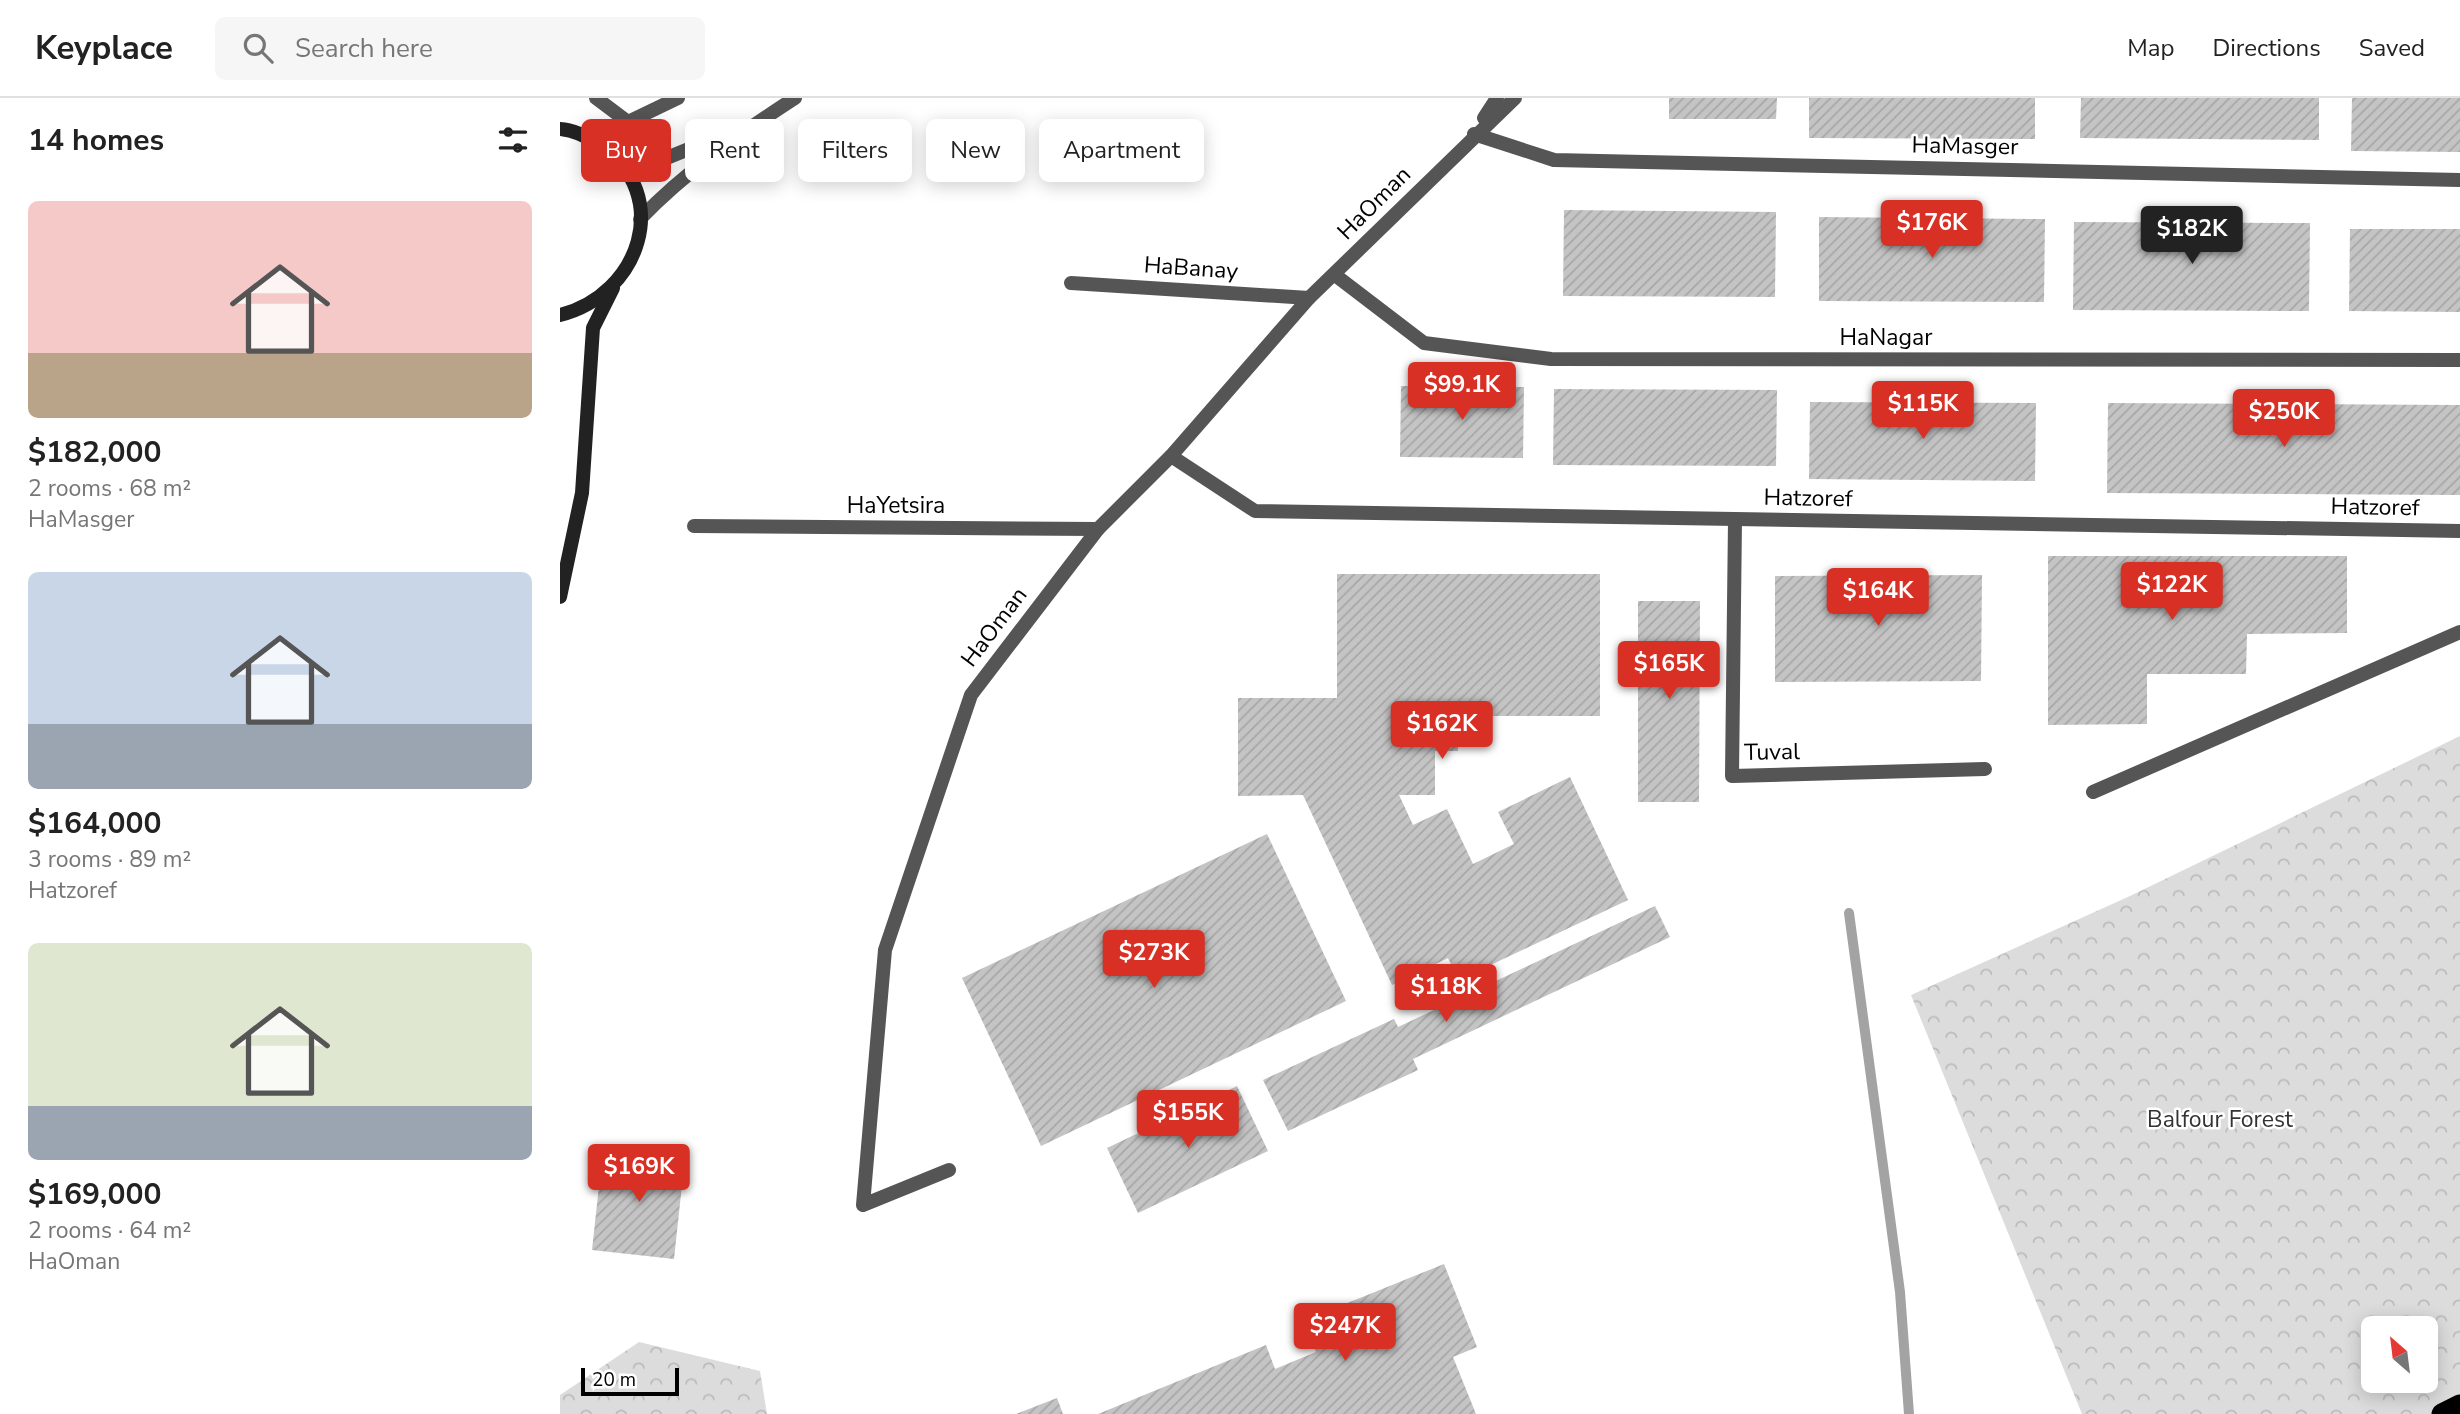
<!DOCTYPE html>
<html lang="en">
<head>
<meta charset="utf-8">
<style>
	:root { --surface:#fff; --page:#f6f6f6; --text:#222; --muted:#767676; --line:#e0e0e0; --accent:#d93025 }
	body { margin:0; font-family:"Nunito Sans",sans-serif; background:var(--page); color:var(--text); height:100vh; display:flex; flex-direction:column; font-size:26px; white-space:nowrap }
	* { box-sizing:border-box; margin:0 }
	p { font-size:23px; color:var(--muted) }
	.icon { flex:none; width:38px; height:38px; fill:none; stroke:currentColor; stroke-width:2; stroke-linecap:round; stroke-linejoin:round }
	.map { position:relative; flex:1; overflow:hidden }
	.drawer { display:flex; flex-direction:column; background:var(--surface); width:560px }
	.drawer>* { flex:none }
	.banner { position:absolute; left:21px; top:21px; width:665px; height:63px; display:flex; gap:14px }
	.needle { width:46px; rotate:332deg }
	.controls { position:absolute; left:1801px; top:1218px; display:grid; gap:14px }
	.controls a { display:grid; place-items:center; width:77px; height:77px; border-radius:10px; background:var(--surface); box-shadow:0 4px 18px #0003; font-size:35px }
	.scale { position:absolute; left:21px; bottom:18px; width:98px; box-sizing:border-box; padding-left:7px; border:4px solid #000; border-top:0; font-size:19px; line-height:24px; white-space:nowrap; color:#000; -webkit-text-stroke:5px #fff; paint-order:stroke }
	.price { position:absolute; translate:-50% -60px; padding:0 16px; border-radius:7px; background:var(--accent); color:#fff; font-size:23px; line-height:46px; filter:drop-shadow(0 2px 4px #0008) }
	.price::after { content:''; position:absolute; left:50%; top:42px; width:21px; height:16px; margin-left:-10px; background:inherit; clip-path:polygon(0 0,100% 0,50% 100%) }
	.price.current { background:#222; color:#fff }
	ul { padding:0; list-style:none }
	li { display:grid; align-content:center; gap:14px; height:371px; padding:0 28px }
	li span { display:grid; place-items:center; height:217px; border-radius:10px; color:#555 }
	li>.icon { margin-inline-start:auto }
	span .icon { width:126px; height:126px; fill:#fffc; stroke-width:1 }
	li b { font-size:30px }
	h2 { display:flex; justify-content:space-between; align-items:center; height:84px; padding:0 28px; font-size:30px }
	.tag { padding:0 24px; border-radius:10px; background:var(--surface); box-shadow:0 4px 18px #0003; font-size:24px; line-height:63px }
	.tag.current { background:var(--accent); color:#fff }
	header { display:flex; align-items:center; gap:42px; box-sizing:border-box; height:98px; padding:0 35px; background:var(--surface); border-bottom:2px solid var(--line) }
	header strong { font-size:33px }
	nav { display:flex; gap:38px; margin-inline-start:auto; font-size:24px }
	.search { width:490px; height:63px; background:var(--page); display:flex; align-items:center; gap:18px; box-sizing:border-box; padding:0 24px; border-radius:10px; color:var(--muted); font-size:26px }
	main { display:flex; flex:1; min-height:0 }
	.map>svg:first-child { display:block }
	.forest { fill:url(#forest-crowns); fill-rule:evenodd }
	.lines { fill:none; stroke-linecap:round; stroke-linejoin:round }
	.stream { stroke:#a3a3a3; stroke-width:10 }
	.building { fill:url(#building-hatch) }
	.highway-casing { stroke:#dbdbdb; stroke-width:24 }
	.lane { stroke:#555; stroke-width:14 }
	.street { stroke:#555; stroke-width:14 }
	.secondary { stroke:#222; stroke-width:14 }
	.highway { stroke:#000; stroke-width:21 }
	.labels { text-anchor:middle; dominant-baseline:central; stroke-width:5; stroke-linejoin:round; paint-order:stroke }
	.street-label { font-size:23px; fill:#000; stroke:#fff }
	.park-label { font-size:23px; fill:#333; stroke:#fff }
</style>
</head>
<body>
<header>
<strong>Keyplace</strong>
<div class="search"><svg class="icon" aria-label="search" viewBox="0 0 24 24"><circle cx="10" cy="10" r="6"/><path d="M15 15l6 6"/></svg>Search here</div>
<nav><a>Map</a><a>Directions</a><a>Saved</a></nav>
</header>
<main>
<section class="drawer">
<h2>14 homes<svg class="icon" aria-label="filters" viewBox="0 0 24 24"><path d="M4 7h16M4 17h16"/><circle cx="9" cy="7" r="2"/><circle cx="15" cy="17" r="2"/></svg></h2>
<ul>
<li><span style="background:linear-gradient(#f6c9c9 70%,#b9a48a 0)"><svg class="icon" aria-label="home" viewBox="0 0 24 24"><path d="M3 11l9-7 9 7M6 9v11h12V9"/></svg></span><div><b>$182,000</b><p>2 rooms · 68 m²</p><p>HaMasger</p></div></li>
<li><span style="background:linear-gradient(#c9d6e8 70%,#9aa5b1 0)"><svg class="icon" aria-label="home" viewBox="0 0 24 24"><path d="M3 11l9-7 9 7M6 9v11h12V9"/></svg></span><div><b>$164,000</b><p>3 rooms · 89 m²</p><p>Hatzoref</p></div></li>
<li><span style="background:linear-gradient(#dfe7d0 75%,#9aa5b1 0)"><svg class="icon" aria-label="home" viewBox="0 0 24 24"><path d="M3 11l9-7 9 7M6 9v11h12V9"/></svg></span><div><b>$169,000</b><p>2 rooms · 64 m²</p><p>HaOman</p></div></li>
</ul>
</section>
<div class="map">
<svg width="1900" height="1316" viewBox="0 0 1900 1316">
	<defs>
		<pattern id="forest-crowns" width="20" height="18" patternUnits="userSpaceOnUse" patternTransform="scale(1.75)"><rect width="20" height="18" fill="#dcdcdc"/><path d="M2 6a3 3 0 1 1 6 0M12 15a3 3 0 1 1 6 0" fill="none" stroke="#bbb"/></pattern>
		<pattern id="building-hatch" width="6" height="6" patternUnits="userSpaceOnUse" patternTransform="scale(1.75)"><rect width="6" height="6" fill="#c4c4c4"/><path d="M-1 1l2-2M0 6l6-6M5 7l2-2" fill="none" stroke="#a7a7a7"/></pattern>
	</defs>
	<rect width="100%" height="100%" fill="#fff"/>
	<!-- forest -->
	<g class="forest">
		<path d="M1900 638V1316H1522L1351 897 1570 798ZM1813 1230H1866V1283H1813Z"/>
		<polygon points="79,1244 200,1273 207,1316 0,1316 0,1297"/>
	</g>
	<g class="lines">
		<!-- stream -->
		<polyline class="stream" points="1289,815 1340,1194 1349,1316"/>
	</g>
	<!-- building -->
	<g class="building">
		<polygon points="1109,0 1217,0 1216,21 1109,21"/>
		<polygon points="1249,0 1475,0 1475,41 1249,40"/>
		<polygon points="1521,0 1759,0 1759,42 1520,40"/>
		<polygon points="1792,0 1900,0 1900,54 1791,53"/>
		<polygon points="1004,112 1216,114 1215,199 1003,198"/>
		<polygon points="1259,119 1485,121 1484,204 1259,203"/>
		<polygon points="1514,124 1750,125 1749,213 1513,212"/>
		<polygon points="1790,131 1900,131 1900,214 1789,213"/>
		<polygon points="841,288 964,289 963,360 840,359"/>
		<polygon points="994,291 1217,292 1216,368 993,367"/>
		<polygon points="1250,304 1476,305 1475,383 1249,381"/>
		<polygon points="1548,305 1900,307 1900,397 1547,395"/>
		<polygon points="1488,458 1787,458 1787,535 1687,536 1686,576 1587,576 1587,626 1488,627"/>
		<polygon points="777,476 1040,476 1040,618 898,618 898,653 875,653 875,697 839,697 853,727 887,711 913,766 954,746 938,714 1010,679 1068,802 899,882 888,860 832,887 743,697 678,698 678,600 777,600"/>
		<polygon points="1422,477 1421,583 1215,584 1215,478"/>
		<polygon points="1078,503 1140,503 1139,704 1078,704"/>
		<polygon points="707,736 786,903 481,1048 402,880"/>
		<polygon points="1095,808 1110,839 853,961 858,972 728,1033 703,982 834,921 838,929"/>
		<polygon points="677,988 708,1053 578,1115 547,1050"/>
		<polygon points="43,1051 125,1059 114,1161 32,1152"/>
		<polygon points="884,1166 917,1249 893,1259 916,1316 538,1316 706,1247 715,1271 756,1254 743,1223"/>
		<polygon points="497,1300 503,1316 456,1316"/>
	</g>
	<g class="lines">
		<defs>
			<polyline id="highway" points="1882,1316 1900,1307"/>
		</defs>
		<!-- highway casing -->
		<use href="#highway" class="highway-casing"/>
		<!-- lane -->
		<g class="lane">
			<polyline points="36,0 68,24 118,0"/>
			<polyline points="1533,694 1900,534"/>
		</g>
		<!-- street -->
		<g class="street">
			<polyline points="924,20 937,0"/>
			<polyline points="914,36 994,62 1900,82"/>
			<polyline points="66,72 82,70 183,29"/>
			<path d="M80 121C125 74 181 35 235 0"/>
			<polyline points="775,177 864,245 991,261 1900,262"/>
			<polyline points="511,185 749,200"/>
			<polyline points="611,358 695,413 1900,433"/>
			<polyline points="1175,422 1172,678 1425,671"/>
			<polyline points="134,428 538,431"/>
			<polyline points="389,1072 303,1107 325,852 411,597 538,431 611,358 749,200 955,0"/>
		</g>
		<!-- secondary -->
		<g class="secondary">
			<path d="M0 31C14 32 28 39 40 47 114 97 80 197 0 217"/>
			<polyline points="0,499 22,395 33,230 53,190"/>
		</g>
		<!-- highway -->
		<use href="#highway" class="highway"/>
	</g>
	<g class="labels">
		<!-- street labels -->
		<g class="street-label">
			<text transform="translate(1405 48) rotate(1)">HaMasger</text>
			<text transform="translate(814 105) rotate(-45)">HaOman</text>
			<text transform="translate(631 170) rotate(4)">HaBanay</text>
			<text x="1326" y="239">HaNagar</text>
			<text transform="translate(1248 400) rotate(1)">Hatzoref</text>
			<text x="336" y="407">HaYetsira</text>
			<text transform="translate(1815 409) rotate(1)">Hatzoref</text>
			<text transform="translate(434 529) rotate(-53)">HaOman</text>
			<text transform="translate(1212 654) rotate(-1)">Tuval</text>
		</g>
		<!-- park labels -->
		<g class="park-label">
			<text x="1660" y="1021">Balfour Forest</text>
		</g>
	</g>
</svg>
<div class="controls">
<a><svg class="needle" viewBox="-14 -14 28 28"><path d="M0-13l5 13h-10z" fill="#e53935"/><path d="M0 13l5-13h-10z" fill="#767676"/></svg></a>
</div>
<div class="scale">20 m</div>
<b class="price" style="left:1372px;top:162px">$176K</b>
<b class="price current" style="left:1632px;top:168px">$182K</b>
<b class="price" style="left:902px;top:324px">$99.1K</b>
<b class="price" style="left:1363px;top:343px">$115K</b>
<b class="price" style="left:1724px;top:351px">$250K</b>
<b class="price" style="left:1612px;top:524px">$122K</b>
<b class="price" style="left:1318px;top:530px">$164K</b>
<b class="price" style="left:1109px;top:603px">$165K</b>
<b class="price" style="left:882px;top:663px">$162K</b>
<b class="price" style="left:594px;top:892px">$273K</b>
<b class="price" style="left:886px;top:926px">$118K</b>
<b class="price" style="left:628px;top:1052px">$155K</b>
<b class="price" style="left:79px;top:1106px">$169K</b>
<b class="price" style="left:785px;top:1265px">$247K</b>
<div class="banner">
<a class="tag current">Buy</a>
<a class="tag">Rent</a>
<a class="tag">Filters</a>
<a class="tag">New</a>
<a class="tag">Apartment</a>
</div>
</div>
</main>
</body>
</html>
